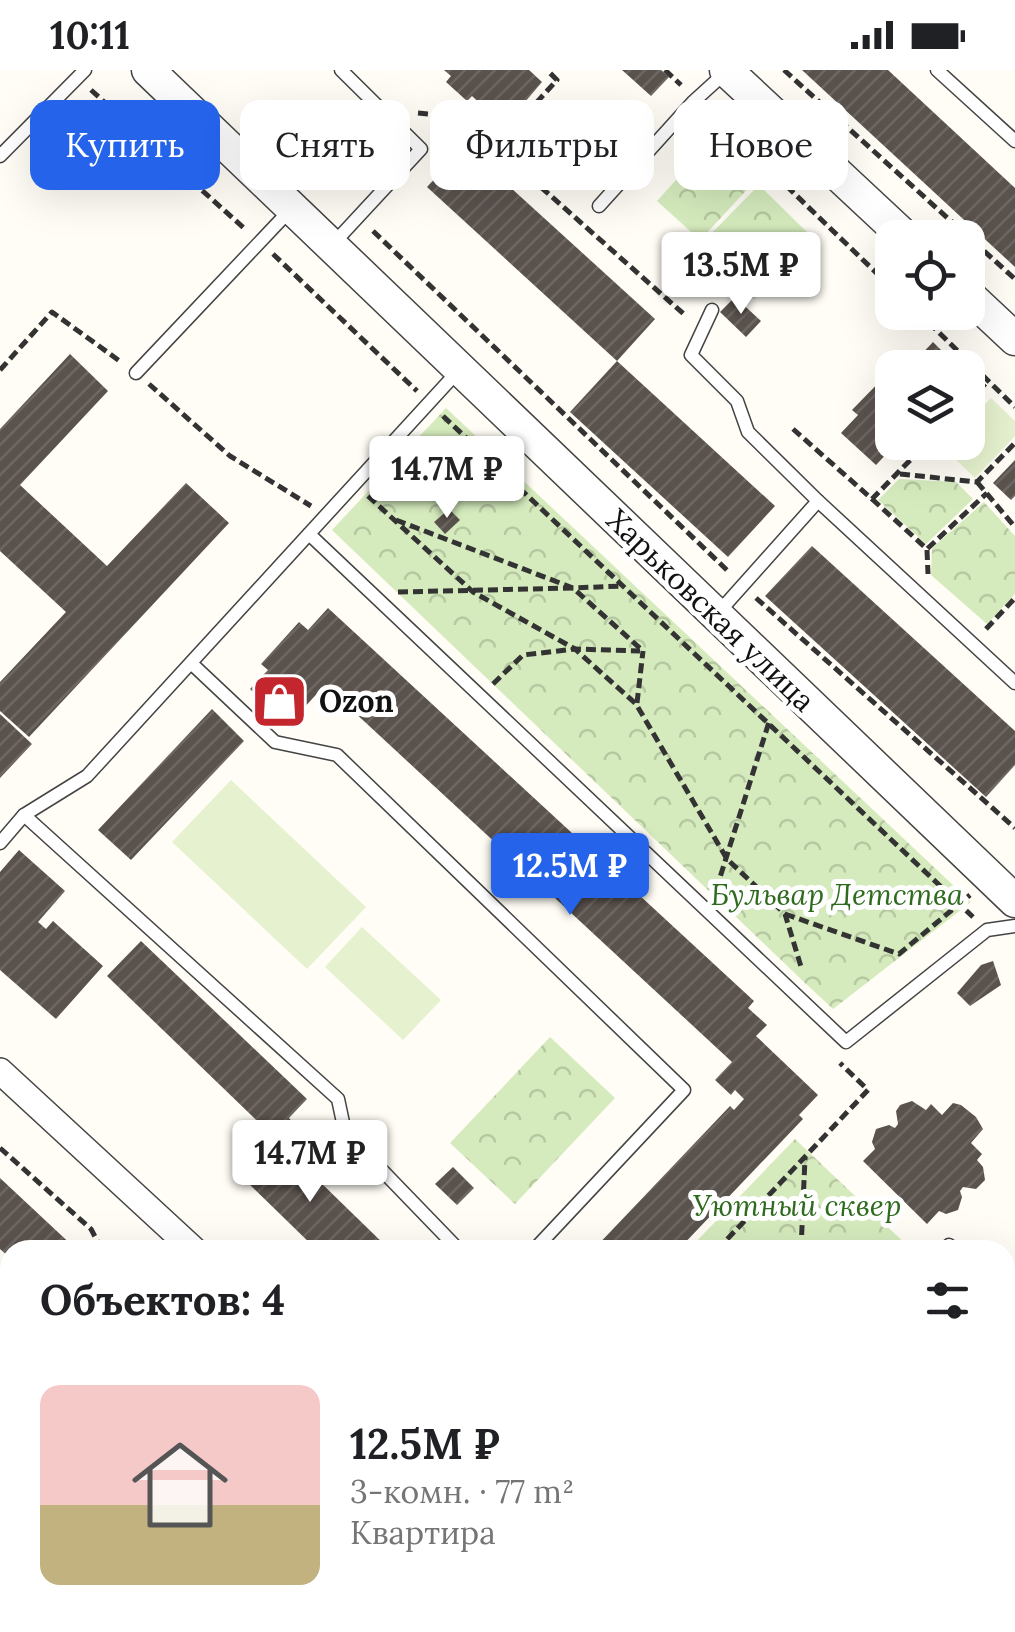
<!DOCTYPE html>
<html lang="ru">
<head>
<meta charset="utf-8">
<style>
	:root { --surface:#fff; --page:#f6f6f6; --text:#202124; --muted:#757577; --line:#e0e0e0; --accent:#2563eb }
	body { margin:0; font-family:Lora,serif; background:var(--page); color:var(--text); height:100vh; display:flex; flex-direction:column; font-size:38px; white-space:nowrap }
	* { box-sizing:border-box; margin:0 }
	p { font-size:32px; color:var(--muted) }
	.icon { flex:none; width:55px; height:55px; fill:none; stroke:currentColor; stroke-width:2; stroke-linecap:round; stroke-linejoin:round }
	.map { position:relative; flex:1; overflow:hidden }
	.drawer { position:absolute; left:0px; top:1170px; width:1015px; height:392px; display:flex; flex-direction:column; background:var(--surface); border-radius:30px 30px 0 0; box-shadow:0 10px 40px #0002 }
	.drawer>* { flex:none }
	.guide { position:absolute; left:30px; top:30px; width:955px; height:90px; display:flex; gap:20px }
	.buttons { position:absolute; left:875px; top:150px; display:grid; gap:20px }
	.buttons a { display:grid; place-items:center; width:110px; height:110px; border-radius:20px; background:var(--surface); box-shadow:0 10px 40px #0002; font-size:50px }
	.price { position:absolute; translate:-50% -85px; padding:0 22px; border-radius:10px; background:#fff; color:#222; font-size:32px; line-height:65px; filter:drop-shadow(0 2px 5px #0008) }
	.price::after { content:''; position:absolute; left:50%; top:60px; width:30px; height:22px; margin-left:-15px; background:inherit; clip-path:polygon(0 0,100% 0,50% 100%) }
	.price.on { background:var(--accent); color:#fff }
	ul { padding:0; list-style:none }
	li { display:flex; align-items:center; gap:30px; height:250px; padding:0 40px }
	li+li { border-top:2px solid var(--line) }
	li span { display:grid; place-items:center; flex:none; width:280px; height:200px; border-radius:20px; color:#555 }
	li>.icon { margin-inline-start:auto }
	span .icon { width:120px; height:120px; fill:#fffc; stroke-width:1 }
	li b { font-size:42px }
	h2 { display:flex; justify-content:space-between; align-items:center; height:120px; padding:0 40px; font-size:42px }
	.tag { padding:0 35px; border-radius:20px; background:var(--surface); box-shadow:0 10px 40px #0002; font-size:35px; line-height:90px }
	.tag.on { background:var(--accent); color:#fff }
	.status { display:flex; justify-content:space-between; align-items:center; height:70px; padding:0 50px; background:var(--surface); direction:ltr }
	.status svg { height:28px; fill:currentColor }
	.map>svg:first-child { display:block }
	.park { fill:url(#park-crowns) }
	.pitch { fill:#e6f2cf }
	.building { fill:url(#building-hatch) }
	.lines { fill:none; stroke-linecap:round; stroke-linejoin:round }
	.service-casing { stroke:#444; stroke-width:15 }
	.minor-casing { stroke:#444; stroke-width:28 }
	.tertiary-casing { stroke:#444; stroke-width:35 }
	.path { stroke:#333; stroke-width:5; stroke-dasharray:10 5; stroke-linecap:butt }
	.service { stroke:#fff; stroke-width:12 }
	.minor { stroke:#fff; stroke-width:25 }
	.tertiary { stroke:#fff; stroke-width:32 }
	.labels { text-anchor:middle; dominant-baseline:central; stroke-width:10; stroke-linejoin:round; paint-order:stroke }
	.street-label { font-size:30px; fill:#111; stroke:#fff }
	.poi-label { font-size:30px; font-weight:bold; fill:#111; stroke:#fff; text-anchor:start }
	.park-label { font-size:30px; font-style:italic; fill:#2f6b1f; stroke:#fff }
</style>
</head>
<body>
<div class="status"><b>10:11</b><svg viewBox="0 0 49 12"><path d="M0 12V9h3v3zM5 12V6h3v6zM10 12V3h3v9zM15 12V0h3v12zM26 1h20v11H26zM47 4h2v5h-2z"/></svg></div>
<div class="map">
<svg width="1015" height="1562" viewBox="0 0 1015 1562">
	<defs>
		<pattern id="park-crowns" width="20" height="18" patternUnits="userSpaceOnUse" patternTransform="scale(2.5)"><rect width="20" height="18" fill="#d5ebbd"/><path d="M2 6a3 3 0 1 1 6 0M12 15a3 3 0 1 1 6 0" fill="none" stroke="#b6c8a1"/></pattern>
		<pattern id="building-hatch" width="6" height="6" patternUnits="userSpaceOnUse" patternTransform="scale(2.5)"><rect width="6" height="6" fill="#5a524d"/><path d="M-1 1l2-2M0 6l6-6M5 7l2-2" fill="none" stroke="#6d6662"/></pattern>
	</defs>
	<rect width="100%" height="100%" fill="#fffdf5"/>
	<!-- park -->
	<g class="park">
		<polygon points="712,70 756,110 700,170 657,131"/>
		<polygon points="759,115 814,169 754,229 700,175"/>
		<polygon points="446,338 971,832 833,939 806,914 332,460"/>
		<polygon points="899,409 956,412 973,429 926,474 878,430"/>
		<polygon points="984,432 1015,466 1015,524 987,554 931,505 932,478"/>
		<polygon points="550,967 615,1028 515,1134 450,1073"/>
		<polygon points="795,1069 912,1180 688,1180"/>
		<polygon points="1015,1444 1015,1536 1005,1526 1005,1454"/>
	</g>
	<!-- pitch -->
	<g class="pitch">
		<polygon points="991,328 1015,351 1015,366 975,408 944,378 949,373 968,372 968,353"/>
		<polygon points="231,710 366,837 307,899 172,772"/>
		<polygon points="362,857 441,930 403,970 325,897"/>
	</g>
	<!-- building -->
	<g class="building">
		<polygon points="444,0 529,0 542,12 508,52 500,44 496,48 472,26 467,31 446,12 451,6"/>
		<polygon points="622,0 661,0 669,7 651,26"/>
		<polygon points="802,0 888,0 1015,118 1015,197"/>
		<polygon points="465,76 655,249 617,291 427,117"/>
		<polygon points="735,227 761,251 746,267 720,242"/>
		<polygon points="933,272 959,298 901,298 910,287 915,291"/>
		<polygon points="70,284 108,321 20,415 107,496 186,413 229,453 29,667 0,641 0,612 66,542 0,481 0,359"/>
		<polygon points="617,291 775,436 728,487 570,342"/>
		<polygon points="889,302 892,304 892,372 906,372 897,382 892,378 876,395 841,363 858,345 852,340"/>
		<polygon points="1015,390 1015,426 1011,430 993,413"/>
		<polygon points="449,439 460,450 445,464 434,452"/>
		<polygon points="812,476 1015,661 1015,695 986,727 765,526"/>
		<polygon points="328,538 754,931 748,938 767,955 756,966 818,1025 799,1045 803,1049 678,1180 593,1180 730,1036 734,1040 744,1029 735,1020 731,1025 715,1010 732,992 325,615 288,655 250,619 268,600 261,594 299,552 308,560"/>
		<polygon points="212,639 244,671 131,790 98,760"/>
		<polygon points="0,644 32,674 0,708"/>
		<polygon points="19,780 65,821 38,852 46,859 53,851 103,896 56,949 0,900 0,802"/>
		<polygon points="141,871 307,1029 289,1048 295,1055 280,1073 107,906"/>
		<polygon points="993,891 1001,915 970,936 957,923 981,895"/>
		<polygon points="912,1031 926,1040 931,1034 942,1045 953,1033 961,1035 976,1047 983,1059 971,1073 982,1084 977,1090 983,1097 985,1110 976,1119 963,1117 960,1121 962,1127 958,1140 946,1144 939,1141 927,1154 863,1091 875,1079 872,1072 876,1059 889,1055 895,1058 898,1054 896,1041 900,1035"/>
		<polygon points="280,1073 390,1180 317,1180 244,1109"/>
		<polygon points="453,1097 474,1118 457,1135 435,1114"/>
		<polygon points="0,1108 77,1180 10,1180 10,1188 0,1179"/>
		<polygon points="10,1422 10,1498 0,1489 0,1433"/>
		<polygon points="271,1552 350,1552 341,1562 261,1562"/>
	</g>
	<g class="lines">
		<defs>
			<g id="service">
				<polyline points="937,0 1015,71"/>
				<polyline points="0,86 85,0"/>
				<polyline points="599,136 693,32 726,2"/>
				<polyline points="333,174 421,79 341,0"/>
				<polyline points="712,240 691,285 737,331 748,362 818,431 718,543"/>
				<polyline points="136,303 292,138"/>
				<polyline points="818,431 1015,613"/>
				<polyline points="309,464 846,972 987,860 1015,856"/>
				<polyline points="191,593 275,672 337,685 684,1020 534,1180"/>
				<polyline points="24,745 338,1029 345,1062 459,1180"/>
				<polyline points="0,773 24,745 87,706 460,299"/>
				<polyline points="944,1180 949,1175 955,1180"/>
				<polyline points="0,1223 10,1233"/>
				<polyline points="1005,1228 1015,1237"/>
				<polyline points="1005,1315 1015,1306"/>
				<polyline points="0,1369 10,1358"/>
				<polyline points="464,1552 465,1562"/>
				<polyline points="688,1552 699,1562"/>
				<polyline points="1005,1552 1015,1553"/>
				<polyline points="380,1562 389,1552"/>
				<polyline points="766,1562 775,1552"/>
				<polyline points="961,1562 971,1552"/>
			</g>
			<g id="minor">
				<polyline points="0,1001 194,1180"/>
				<polyline points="116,1562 125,1552"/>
			</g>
			<g id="tertiary">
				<polyline points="148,0 1015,831"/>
				<polyline points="726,0 906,168"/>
				<polyline points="968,225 1015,269"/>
			</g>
		</defs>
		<!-- service casing -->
		<use href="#service" class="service-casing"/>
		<!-- minor casing -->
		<use href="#minor" class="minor-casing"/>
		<!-- tertiary casing -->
		<use href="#tertiary" class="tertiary-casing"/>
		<!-- path -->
		<g class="path">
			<polyline points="665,0 681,15"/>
			<polyline points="784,0 1015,209"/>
			<polyline points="91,20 246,160"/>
			<polyline points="418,43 462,47 686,246"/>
			<polyline points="711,43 892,218"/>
			<polyline points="496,77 557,10 547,0"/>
			<polyline points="373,161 730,503"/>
			<polyline points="273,184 417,321"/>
			<polyline points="714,223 727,209"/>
			<polyline points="918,242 1015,337"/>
			<polyline points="0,300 52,242 121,292"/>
			<polyline points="149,314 230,386 311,436"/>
			<polyline points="968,332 988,311"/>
			<polyline points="443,346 973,847"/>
			<polyline points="793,359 872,429 928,372"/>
			<polyline points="900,404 977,412 1015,373"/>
			<polyline points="977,412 1015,457"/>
			<polyline points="368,426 473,522 575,579 636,634 727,789 785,844 802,900"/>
			<polyline points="872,429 927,479 987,423"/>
			<polyline points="396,450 573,518 622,516"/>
			<polyline points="927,480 928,504"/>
			<polyline points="398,522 573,518 643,581"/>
			<polyline points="756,528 1015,758"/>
			<polyline points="986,559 1015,528"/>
			<polyline points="493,614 523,585 575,579 640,581"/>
			<polyline points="637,633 643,581"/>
			<polyline points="716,820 769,652"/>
			<polyline points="785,844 899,884 970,825"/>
			<polyline points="0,1078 91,1159 102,1180"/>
			<polyline points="717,1180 868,1020 840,993"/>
			<polyline points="801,1180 805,1088"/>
			<polyline points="0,1517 10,1507"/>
			<polyline points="618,1552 628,1562"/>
		</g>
		<!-- service -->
		<use href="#service" class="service"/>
		<!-- minor -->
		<use href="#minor" class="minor"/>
		<!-- tertiary -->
		<use href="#tertiary" class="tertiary"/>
	</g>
	<!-- icons -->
	<defs>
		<symbol id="shop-square" viewBox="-11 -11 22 22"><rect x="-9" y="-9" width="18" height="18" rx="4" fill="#c4262e" stroke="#fff"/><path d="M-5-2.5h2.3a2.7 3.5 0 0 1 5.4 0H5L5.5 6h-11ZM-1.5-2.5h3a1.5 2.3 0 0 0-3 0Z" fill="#fff"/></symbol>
	</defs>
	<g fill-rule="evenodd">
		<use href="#shop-square" x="248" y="600" width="63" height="63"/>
	</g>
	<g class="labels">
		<!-- street labels -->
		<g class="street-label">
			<text transform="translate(711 540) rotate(44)">Харьковская улица</text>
		</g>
		<!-- poi labels -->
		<g class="poi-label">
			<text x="319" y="631">Ozon</text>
		</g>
		<!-- park labels -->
		<g class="park-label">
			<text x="837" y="824">Бульвар Детства</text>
			<text x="797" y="1135">Уютный сквер</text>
		</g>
	</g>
</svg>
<div class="buttons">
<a><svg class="icon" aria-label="locate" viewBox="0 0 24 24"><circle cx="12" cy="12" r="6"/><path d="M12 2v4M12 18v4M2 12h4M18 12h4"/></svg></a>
<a><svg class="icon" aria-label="layers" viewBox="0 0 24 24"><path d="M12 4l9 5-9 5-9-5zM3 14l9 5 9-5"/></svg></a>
</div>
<b class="price" style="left:741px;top:247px">13.5M ₽</b>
<b class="price" style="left:447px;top:451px">14.7M ₽</b>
<b class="price on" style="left:570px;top:848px">12.5M ₽</b>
<b class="price" style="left:310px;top:1135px">14.7M ₽</b>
<div class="guide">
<a class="tag on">Купить</a>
<a class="tag">Снять</a>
<a class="tag">Фильтры</a>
<a class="tag">Новое</a>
</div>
<section class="drawer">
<h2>Объектов: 4<svg class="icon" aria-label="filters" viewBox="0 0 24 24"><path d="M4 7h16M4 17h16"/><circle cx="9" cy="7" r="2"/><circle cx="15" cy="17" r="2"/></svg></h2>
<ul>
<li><span style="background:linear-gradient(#f6c9c9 60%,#c2b280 0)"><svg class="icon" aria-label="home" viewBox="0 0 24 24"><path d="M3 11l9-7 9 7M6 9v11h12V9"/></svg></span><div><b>12.5M ₽</b><p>3-комн. · 77 m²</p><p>Квартира</p></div></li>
</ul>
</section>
</div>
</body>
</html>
